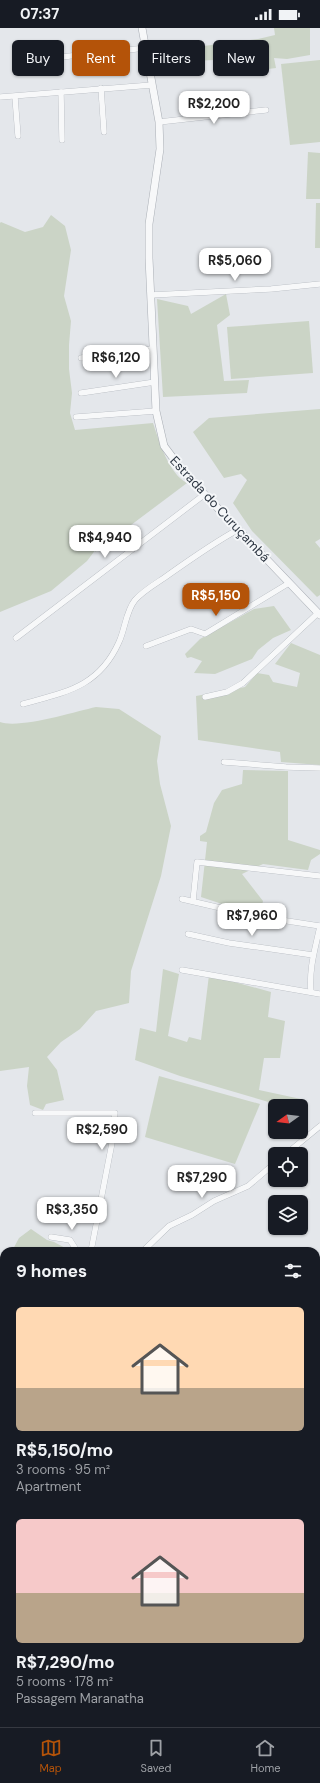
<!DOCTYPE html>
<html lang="en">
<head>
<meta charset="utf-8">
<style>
	:root { --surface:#171b24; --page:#20242c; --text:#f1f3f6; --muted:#9ea1a6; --line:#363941; --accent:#b45309 }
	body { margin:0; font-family:"DM Sans",sans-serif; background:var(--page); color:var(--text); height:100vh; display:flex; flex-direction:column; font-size:15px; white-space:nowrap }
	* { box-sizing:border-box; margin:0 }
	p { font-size:13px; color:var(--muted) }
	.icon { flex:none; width:22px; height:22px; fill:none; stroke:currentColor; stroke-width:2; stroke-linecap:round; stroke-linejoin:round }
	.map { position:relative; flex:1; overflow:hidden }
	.side { position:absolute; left:0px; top:1219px; width:320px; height:480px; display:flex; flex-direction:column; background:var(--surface); border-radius:12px 12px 0 0; box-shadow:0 1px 3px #0004 }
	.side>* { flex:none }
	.banner { position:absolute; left:12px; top:12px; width:296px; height:36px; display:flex; gap:8px }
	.needle { width:26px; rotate:255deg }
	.controls { position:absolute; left:268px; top:1071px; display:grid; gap:8px }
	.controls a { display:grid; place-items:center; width:40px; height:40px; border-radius:6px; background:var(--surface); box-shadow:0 1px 3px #0004; font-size:20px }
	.price { position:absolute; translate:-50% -34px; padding:0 9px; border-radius:8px; background:#fff; color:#222; font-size:13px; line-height:26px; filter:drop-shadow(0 1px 2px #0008) }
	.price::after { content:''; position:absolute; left:50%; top:24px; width:12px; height:9px; margin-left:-6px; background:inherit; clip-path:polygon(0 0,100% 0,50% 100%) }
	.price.current { background:var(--accent); color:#fff }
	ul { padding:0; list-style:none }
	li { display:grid; align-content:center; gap:8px; height:212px; padding:0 16px }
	li span { display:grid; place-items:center; height:124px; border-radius:6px; color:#555 }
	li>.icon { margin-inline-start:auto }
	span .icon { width:72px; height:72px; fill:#fffc; stroke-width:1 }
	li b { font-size:17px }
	h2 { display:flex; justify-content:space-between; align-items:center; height:48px; padding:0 16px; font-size:17px }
	.chip { padding:0 14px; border-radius:6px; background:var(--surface); box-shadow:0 1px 3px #0004; font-size:14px; line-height:36px }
	.chip.current { background:var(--accent); color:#fff }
	.status { display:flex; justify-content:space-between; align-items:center; height:28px; padding:0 20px; background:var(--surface); direction:ltr }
	.status svg { height:11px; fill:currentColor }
	.menu { display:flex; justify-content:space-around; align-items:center; height:56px; border-top:1px solid var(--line); background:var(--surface); font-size:11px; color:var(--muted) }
	.menu a { display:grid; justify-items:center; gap:2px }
	.menu .current { color:var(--accent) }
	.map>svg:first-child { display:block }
	.green { fill:#cbd4c6 }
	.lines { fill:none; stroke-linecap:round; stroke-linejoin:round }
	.minor-casing { stroke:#a9aeb5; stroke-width:6 }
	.tertiary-casing { stroke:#a9aeb5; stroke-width:8 }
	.minor { stroke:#f7f8f9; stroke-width:5.5 }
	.tertiary { stroke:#f7f8f9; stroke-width:7 }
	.labels { text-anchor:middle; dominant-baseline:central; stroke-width:4; stroke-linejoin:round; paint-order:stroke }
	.street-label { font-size:13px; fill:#2d3642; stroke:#f4f6f8 }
</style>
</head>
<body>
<div class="status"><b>07:37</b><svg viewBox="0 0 49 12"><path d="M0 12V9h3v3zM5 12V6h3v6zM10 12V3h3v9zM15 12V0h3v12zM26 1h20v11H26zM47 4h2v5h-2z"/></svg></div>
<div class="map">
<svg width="320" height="1699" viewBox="0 0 320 1699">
	<rect width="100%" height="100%" fill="#e4e7eb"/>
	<!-- green -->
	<g class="green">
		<polygon points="274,0 310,0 310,27 287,31 274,30 276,40 218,47 214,32 195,33 188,20 258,11 275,7"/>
		<polygon points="320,32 320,114 290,117 281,36"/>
		<polygon points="308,124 320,125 320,171 306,171"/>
		<polygon points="316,175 320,175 320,220 315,220"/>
		<path d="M51 187 65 198 71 222 64 268 71 293 69 317V341L72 365 70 385 75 402 153 395C159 413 169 446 187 455L95 524 96 521 87 533 51 563 0 584V195L1 194 25 204 43 199Z"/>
		<polygon points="226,266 230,287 217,297 224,353 249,352 247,365 163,369 157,271 188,278 191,286"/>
		<polygon points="309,293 313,345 231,351 227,299"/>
		<polygon points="320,381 320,511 315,514 320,520 320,567 317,569 252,503 233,475 247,452 241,446 224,450 193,404 209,390"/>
		<polygon points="274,578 291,602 273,610 258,622 252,631 215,646 194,645 202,633 191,629 187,630 185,626 200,611 254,581"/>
		<polygon points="291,615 320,627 320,737 281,734 280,724 198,712 196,668 245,659 257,645 269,647 273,654 297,659 300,645 275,636"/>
		<path d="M96 679 119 681 161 708 157 733 160 756 171 798 161 848 131 943 129 975 96 983 80 1001 61 1014 47 1029 57 1042 64 1072 46 1076 43 1082 30 1077 27 1058 29 1039 0 1043V694C19 701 74 684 96 679Z"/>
		<polygon points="243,742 288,743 288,812 320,822 320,826 311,832 308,842 263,836 242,846 263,873 260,885 222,876 201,869 207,814 200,813 200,808 206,804 214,775 222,762 242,756"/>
		<polygon points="163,941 179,946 168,1008 187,1014 189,1009 201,1012 209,947 271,964 268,989 285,993 280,1030 264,1030 259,1062 301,1071 300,1078 282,1078 180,1048 135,1032 140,1000 156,1004"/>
		<polygon points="159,1048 260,1076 235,1136 145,1109"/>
		<polygon points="31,1201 47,1212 54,1214 71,1223 12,1223 19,1210"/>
		<polygon points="4,1237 4,1625 0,1620 0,1238"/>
		<polygon points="316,1412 320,1414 320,1477 316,1482"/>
		<polygon points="320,1489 320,1514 316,1512 316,1494"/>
		<polygon points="316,1577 320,1583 320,1643 316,1642"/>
		<polygon points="207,1695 248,1695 251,1699 202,1699"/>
	</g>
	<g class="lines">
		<defs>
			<g id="minor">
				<polyline points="23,33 146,20"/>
				<polyline points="101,60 104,104"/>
				<polyline points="61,64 62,112"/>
				<polyline points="0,69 152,57"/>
				<polyline points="15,69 18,108"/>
				<polyline points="159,94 266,82"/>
				<polyline points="151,267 271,261 320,256"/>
				<polyline points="81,330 153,321"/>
				<polyline points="81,365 155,354"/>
				<polyline points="76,389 156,383"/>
				<polyline points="16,610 205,466"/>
				<polyline points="146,618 191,601 205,606 289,555"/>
				<polyline points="205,669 227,664 243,655 318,585"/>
				<path d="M23 676C66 664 99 659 119 614 125 601 126 583 135 572 143 563 155 556 164 550 188 533 213 515 239 501"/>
				<polyline points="224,734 286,739 320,740"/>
				<polyline points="182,871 255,888 320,898"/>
				<polyline points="193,873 197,834 320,848"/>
				<polyline points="188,906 229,915 313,927"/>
				<polyline points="182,942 320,966"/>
				<path d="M311 964C309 939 315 922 320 898"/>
				<polyline points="35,1085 115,1085 112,1115 91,1223"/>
				<polyline points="286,1126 320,1098"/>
				<polyline points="51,1209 70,1212 77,1223"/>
				<polyline points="143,1223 169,1198 192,1187 214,1173 248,1158 275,1135"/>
				<polyline points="0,1375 4,1371"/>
				<polyline points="316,1395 320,1398"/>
				<polyline points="253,1695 255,1699"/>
			</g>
			<polyline id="tertiary" points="142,0 159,94 160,121 149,196 149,230 156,383 164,418 186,447 320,587"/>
		</defs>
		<!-- minor casing -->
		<use href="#minor" class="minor-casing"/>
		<!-- tertiary casing -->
		<use href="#tertiary" class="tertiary-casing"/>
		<!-- minor -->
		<use href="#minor" class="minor"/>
		<!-- tertiary -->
		<use href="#tertiary" class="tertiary"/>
	</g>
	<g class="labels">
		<!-- street labels -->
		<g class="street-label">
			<text transform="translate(220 481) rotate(47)">Estrada do Curuçambá</text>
		</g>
	</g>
</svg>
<div class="controls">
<a><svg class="needle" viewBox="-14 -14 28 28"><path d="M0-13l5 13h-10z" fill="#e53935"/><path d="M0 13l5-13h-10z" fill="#9ea1a6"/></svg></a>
<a><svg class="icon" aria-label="locate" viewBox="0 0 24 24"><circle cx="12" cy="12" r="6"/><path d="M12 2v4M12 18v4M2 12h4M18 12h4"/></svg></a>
<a><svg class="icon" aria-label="layers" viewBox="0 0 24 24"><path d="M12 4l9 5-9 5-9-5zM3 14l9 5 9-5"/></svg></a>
</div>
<b class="price" style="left:214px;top:97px">R$2,200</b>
<b class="price" style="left:235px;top:254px">R$5,060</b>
<b class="price" style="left:116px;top:351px">R$6,120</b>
<b class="price" style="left:105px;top:531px">R$4,940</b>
<b class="price current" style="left:216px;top:589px">R$5,150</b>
<b class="price" style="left:252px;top:909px">R$7,960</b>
<b class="price" style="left:102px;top:1123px">R$2,590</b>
<b class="price" style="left:202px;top:1171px">R$7,290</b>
<b class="price" style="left:72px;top:1203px">R$3,350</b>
<div class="banner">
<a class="chip">Buy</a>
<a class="chip current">Rent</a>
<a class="chip">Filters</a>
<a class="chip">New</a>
</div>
<section class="side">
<h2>9 homes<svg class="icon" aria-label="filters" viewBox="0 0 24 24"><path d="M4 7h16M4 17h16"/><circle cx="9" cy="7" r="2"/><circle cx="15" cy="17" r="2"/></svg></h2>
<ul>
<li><span style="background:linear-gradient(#ffd9b3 65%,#b9a48a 0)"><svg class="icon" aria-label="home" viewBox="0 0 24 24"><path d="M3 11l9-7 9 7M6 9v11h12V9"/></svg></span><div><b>R$5,150/mo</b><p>3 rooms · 95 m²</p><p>Apartment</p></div></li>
<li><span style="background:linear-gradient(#f6c9c9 60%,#b9a48a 0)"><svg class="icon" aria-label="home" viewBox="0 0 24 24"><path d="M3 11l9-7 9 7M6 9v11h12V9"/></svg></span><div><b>R$7,290/mo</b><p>5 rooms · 178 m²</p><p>Passagem Maranatha</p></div></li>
</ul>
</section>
</div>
<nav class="menu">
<a class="current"><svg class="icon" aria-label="map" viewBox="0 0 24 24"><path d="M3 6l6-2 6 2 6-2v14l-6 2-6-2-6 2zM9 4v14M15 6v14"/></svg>Map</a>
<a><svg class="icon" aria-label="saved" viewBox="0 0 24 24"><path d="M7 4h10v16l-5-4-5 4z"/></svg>Saved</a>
<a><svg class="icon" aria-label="home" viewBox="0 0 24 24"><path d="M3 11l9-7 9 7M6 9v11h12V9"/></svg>Home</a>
</nav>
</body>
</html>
